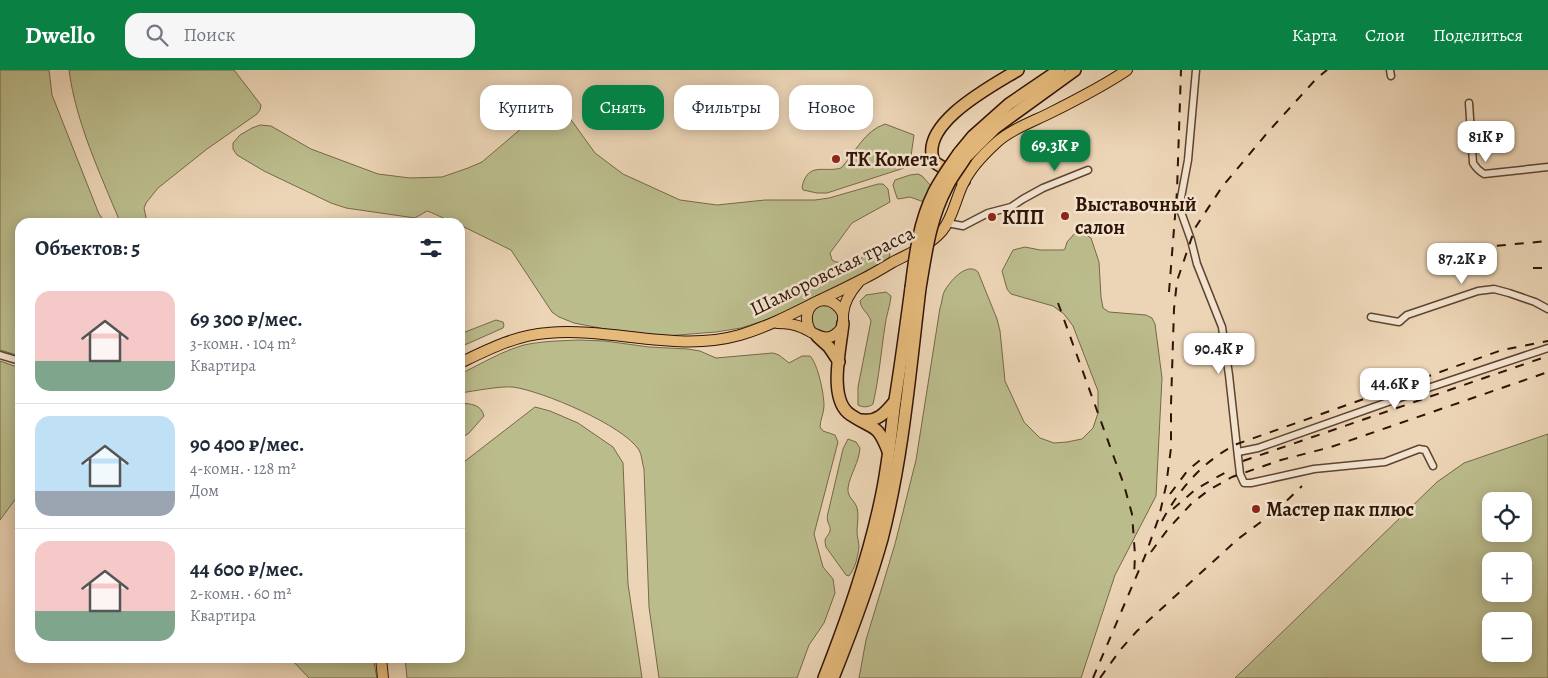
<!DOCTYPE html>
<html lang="ru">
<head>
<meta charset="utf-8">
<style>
	:root { --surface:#fff; --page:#f6f6f7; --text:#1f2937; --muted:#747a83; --line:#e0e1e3; --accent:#0b8043 }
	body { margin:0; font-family:Alegreya,serif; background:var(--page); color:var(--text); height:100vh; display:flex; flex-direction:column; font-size:19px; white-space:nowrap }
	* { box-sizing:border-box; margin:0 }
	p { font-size:16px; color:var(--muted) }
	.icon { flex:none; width:28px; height:28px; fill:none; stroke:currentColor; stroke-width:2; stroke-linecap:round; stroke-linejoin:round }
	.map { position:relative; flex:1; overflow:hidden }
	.side { position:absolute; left:15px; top:148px; width:450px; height:445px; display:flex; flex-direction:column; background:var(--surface); border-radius:15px; box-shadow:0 2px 12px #0003 }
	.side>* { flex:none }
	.hud { position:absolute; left:480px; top:15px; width:475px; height:45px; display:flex; gap:10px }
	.tools { position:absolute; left:1482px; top:422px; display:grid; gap:10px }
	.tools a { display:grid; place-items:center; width:50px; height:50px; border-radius:10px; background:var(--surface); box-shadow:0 2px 12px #0003; font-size:25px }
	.price { position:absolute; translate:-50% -42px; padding:0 11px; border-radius:10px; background:#fff; color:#222; font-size:16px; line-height:32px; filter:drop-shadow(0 1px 2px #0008) }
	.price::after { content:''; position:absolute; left:50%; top:30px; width:15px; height:11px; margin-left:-8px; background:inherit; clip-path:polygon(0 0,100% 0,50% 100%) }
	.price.current { background:var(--accent); color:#fff }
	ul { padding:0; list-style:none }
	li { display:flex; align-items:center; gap:15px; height:125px; padding:0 20px }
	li+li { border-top:1px solid var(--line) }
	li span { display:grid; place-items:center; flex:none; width:140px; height:100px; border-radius:15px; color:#555 }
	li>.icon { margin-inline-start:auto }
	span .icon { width:60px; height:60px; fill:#fffc; stroke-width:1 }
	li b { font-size:21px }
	h2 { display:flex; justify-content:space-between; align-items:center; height:60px; padding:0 20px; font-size:21px }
	.tag { padding:0 18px; border-radius:15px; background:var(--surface); box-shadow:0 2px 12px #0003; font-size:18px; line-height:45px }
	.tag.current { background:var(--accent); color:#fff }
	header { display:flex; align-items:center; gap:30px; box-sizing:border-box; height:70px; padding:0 25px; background:var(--accent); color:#fff }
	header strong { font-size:24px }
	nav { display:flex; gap:28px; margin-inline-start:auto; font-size:18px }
	.search { width:350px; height:45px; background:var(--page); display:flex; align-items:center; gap:12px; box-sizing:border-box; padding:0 18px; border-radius:15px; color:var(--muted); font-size:19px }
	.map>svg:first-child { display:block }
	.green { fill:#bbbc8c; stroke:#766848; fill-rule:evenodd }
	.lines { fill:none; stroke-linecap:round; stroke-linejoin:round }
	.street-casing { stroke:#5f4431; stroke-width:9 }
	.primary-casing { stroke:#301405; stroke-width:12 }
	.highway-casing { stroke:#301405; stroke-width:14 }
	.street { stroke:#f3e4d0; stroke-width:6 }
	.primary { stroke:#e6ba7b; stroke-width:10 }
	.highway { stroke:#e6ba7b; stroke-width:11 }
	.rail { stroke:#301405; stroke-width:2; stroke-dasharray:9 9; stroke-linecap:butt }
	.highway-bridge-casing { stroke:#301405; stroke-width:14; stroke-linecap:butt }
	.highway-bridge { stroke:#e6ba7b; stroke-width:11 }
	.poi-dot { fill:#8f2418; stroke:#f3e4d0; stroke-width:2 }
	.labels { text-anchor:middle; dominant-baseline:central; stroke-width:5; stroke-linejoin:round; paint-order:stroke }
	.poi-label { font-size:20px; font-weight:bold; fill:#301405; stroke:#f3e4d0; text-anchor:start }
	.street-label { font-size:20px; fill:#301405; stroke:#f3e4d0 }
</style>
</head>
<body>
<header>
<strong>Dwello</strong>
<div class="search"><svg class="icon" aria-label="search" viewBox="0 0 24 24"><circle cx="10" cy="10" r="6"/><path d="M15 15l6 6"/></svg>Поиск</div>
<nav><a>Карта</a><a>Слои</a><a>Поделиться</a></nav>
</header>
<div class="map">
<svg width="1548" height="608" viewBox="0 0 1548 608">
	<rect width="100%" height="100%" fill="#ecd5b6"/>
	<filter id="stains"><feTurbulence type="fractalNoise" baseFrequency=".004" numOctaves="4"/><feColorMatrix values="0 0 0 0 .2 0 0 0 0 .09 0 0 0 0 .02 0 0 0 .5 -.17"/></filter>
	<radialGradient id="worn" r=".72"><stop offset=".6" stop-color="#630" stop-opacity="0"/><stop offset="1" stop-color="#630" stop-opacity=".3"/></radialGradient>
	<!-- green -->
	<g class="green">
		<polygon points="0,0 49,0 52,25 99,144 105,152 20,152 20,286 0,280"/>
		<path d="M69 0H234L261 35 260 40 257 44 207 79 158 118 146 133 144 138 147 152H120C100 103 76 53 69 0Z"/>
		<path d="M551 41 569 47 595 83 623 104 680 130 717 135 765 130H815L829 128 878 114H883L888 119 890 132 852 153 830 183 832 190C843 198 870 184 883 180L888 181 890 185 888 190 772 248 741 258 716 262 666 266 605 259 574 253 559 247 552 242 511 180 460 155V152C447 152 439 145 427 141L415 148 346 138 331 133 264 101 237 85 233 79V73L240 65 252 58 260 55 271 56 311 79 378 104 410 108 442 107 468 98 482 92 536 46Z"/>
		<path d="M885 54 914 65 910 93 904 98 827 123H817L803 120 802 117C808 91 824 103 841 98 855 83 864 61 885 54Z"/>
		<polygon points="918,104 922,106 932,117 924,132 910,127 898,129 897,128 893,115 895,110 910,105"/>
		<path d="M1076 162 1083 163 1091 168 1099 192 1101 227 1103 238 1109 242 1146 245 1152 248 1155 254 1162 308 1156 426 1115 505 1081 608H859L866 570 895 474 916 390 940 238C942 233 942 227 944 222 949 212 967 191 978 202L997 249 1000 261 1005 311 1024 352 1040 368 1054 373 1067 372 1082 369 1093 358 1098 343V321L1073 256 1064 244 1053 236 1011 224 1007 219 1002 201 1013 180 1025 177 1040 180H1063L1065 179 1067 172Z"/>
		<path d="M886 222 891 226C890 237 886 246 885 256 881 282 879 308 873 334 869 337 864 338 858 335V317L871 251C868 242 861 240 860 231L866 225Z"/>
		<path d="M822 234 833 236 839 245C838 255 836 261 824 263L814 259 811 254 813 239Z"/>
		<polygon points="496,250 503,252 504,255 503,258 460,277 460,264"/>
		<path d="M578 270 605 271 649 277 688 279 700 281 716 288 773 283 779 285 789 293 802 286H810C818 294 824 324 824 336 824 343 820 350 820 357L823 361 835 365 838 372 814 464 823 497 833 509 835 523 824 553 809 575 797 608H659L649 537 644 399C642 393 642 385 639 380 623 355 542 321 513 317 499 316 475 321 460 323V304C481 294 502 281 524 275 542 271 560 271 578 270Z"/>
		<polygon points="0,291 20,298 20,423 0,450"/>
		<path d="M460 333C471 334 481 334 484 346L469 363 460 369Z"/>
		<polygon points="535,337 550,341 578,353 613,377 623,393 628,514 642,608 407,608 405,588 460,588 460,395"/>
		<path d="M1548 364V608H1235L1437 412 1464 393ZM1491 431H1524V464H1491ZM1491 491H1524V524H1491ZM1491 551H1524V584H1491Z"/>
		<path d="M848 369 856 372 860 378C859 393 850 404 848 418 847 428 855 430 857 438 859 446 857 454 857 462 857 467 859 472 859 477 858 486 855 499 849 506L846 505 826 477C823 466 828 468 830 461 831 457 829 456 828 452 827 450 827 445 828 443L843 379Z"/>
		<polygon points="290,588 373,588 377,608 309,608"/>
	</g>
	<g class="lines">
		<defs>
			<g id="street">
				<polyline points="1196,0 1188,90 1180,133 1181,142 1191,170 1197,194 1222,257 1229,305 1238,387 1240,404 1244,413 1251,413 1314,399 1385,392 1419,379 1425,380 1433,396"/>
				<polyline points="1390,0 1391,6"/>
				<path d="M1469 33 1473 93C1476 98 1479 101 1484 104L1548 97"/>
				<polyline points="947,153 963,156 988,143 1011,137 1023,129 1043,118 1088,100"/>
				<polyline points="1371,247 1399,252 1407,245 1478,221 1494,219 1509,223 1535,232 1548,239"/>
				<polyline points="0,285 20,291"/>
				<polyline points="1238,382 1258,378 1422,320 1548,278"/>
			</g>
			<g id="primary">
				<path d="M777 253C786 253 795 254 803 258 815 263 826 274 838 262 844 257 843 251 843 244 844 233 851 221 858 213"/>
				<path d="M811 262C795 235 829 216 843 244"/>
				<path d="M460 293C487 280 516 265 547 263 612 257 676 283 740 265 767 257 792 244 818 231 833 224 848 217 863 209 873 204 883 198 893 192 910 183 929 176 942 161 953 148 956 127 964 112 971 97 983 85 996 73 1010 60 1032 52 1050 43 1076 30 1102 17 1127 0"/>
				<polyline points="381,588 383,608"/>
			</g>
			<g id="highway">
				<polyline points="959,83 973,66 1009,34 1059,0"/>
				<polyline points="966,87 995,58 1075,0"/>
				<path d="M964 111 934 92C918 54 992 16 1018 0"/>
				<path d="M843 253C841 277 827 330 851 345 873 360 877 352 888 381"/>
				<polyline points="817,266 829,277 839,292"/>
				<path d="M862 350C878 352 885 343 895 331"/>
				<path d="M824 608C847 549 868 490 881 428 888 396 891 363 895 330 901 293 906 255 911 218"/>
				<path d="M833 608C851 563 869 516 882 469 903 387 910 302 920 218"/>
			</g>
		</defs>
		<!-- street casing -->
		<use href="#street" class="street-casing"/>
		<!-- primary casing -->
		<use href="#primary" class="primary-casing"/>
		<!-- highway casing -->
		<use href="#highway" class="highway-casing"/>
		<!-- street -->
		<use href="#street" class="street"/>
		<!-- primary -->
		<use href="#primary" class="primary"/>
		<!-- highway -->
		<use href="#highway" class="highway"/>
		<!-- rail -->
		<g class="rail">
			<polyline points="1461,179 1548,171"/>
			<polyline points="1533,198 1548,198"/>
			<polyline points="1169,222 1177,121 1181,0"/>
			<polyline points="1058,233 1124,415 1132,444 1135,485 1134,507"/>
			<polyline points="1243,391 1548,286"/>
			<polyline points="1170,424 1188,400 1204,387"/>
			<polyline points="1173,439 1196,419 1228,401"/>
			<polyline points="1274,443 1302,416"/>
			<path d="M1162 451C1180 418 1203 391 1237 374L1502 280 1548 271"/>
			<polyline points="1151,482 1168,459 1192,433 1209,420 1232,407 1281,390 1331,377 1548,302"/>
			<polyline points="1093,608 1145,486 1159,447 1166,416 1171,378 1171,334 1174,239 1177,211 1195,158 1222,117 1268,62 1316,9 1327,0"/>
			<polyline points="1100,608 1121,579 1137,561 1238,469 1277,440"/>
		</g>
		<defs>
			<g id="highway-bridge">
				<path d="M911 218C915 185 919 152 934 122 941 108 950 96 959 83"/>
				<path d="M920 218C926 183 930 149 947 117 952 106 960 97 966 87"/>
			</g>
		</defs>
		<!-- highway-bridge casing -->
		<use href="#highway-bridge" class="highway-bridge-casing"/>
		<!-- highway-bridge -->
		<use href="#highway-bridge" class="highway-bridge"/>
	</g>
	<!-- markers -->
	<g class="poi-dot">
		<circle cx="836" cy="89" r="5"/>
		<circle cx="1065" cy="146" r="5"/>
		<circle cx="992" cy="147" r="5"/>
		<circle cx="1256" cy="439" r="5"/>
	</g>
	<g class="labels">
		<!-- poi labels -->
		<g class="poi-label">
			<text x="846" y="89">ТК Комета</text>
			<text x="1075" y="134">Выставочный<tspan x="1075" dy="23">салон</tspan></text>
			<text x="1002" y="147">КПП</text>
			<text x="1266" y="439">Мастер пак плюс</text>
		</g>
		<!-- street labels -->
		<g class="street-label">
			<text transform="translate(832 201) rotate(-26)">Шаморовская трасса</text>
		</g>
	</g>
	<rect width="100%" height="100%" filter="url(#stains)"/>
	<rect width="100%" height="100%" fill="url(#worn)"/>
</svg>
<div class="tools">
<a><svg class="icon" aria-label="locate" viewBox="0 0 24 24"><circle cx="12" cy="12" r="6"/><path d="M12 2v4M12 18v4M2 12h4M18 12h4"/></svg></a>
<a>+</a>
<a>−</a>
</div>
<b class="price" style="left:1486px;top:93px">81K ₽</b>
<b class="price current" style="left:1055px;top:102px">69.3K ₽</b>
<b class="price" style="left:1462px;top:215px">87.2K ₽</b>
<b class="price" style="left:1219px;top:305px">90.4K ₽</b>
<b class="price" style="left:1395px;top:340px">44.6K ₽</b>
<div class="hud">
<a class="tag">Купить</a>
<a class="tag current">Снять</a>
<a class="tag">Фильтры</a>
<a class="tag">Новое</a>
</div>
<section class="side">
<h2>Объектов: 5<svg class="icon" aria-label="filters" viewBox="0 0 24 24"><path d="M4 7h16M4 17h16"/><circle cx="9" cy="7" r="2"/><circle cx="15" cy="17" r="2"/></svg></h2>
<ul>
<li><span style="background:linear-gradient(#f6c9c9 70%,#7fa58c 0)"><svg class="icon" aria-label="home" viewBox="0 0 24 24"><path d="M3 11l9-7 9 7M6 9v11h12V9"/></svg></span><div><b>69 300 ₽/мес.</b><p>3-комн. · 104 m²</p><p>Квартира</p></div></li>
<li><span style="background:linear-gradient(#bfe0f5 75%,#9aa5b1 0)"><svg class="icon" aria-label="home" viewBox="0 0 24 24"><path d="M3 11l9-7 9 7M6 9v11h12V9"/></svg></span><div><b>90 400 ₽/мес.</b><p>4-комн. · 128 m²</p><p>Дом</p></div></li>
<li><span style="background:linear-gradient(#f6c9c9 70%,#7fa58c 0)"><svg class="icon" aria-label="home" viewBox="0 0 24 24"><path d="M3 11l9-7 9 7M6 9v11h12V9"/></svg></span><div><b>44 600 ₽/мес.</b><p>2-комн. · 60 m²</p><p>Квартира</p></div></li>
</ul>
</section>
</div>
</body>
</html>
